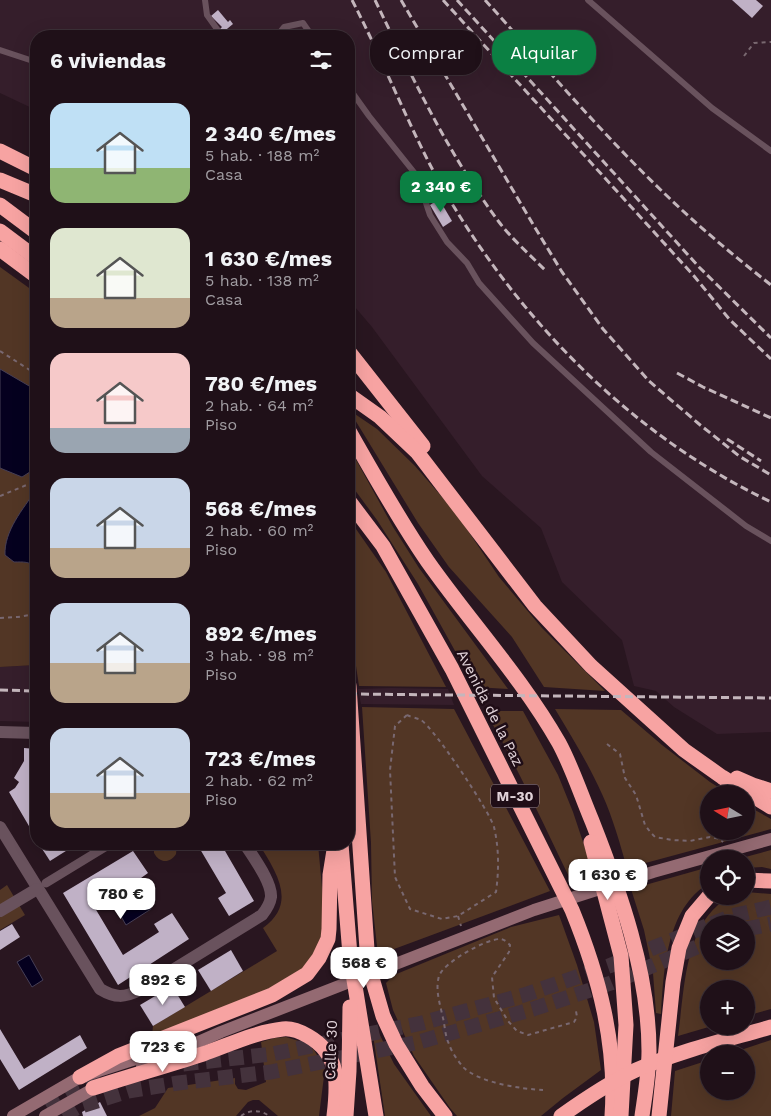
<!DOCTYPE html>
<html lang="es">
<head>
<meta charset="utf-8">
<style>
	:root { --surface:#1f1018; --page:#2c1e25; --text:#f1f3f6; --muted:#a19da2; --line:#3c3037; --accent:#0b8043 }
	body { margin:0; font-family:"Work Sans",sans-serif; background:var(--page); color:var(--text); height:100vh; display:flex; flex-direction:column; font-size:19px; white-space:nowrap }
	* { box-sizing:border-box; margin:0 }
	p { font-size:16px; color:var(--muted) }
	.icon { flex:none; width:28px; height:28px; fill:none; stroke:currentColor; stroke-width:2; stroke-linecap:round; stroke-linejoin:round }
	.map { position:relative; flex:1; overflow:hidden }
	.sheet { position:absolute; left:30px; top:30px; width:325px; height:820px; display:flex; flex-direction:column; background:var(--surface); border-radius:20px; box-shadow:0 5px 20px #0002,0 0 0 1px var(--line) }
	.sheet>* { flex:none }
	.guide { position:absolute; left:370px; top:30px; width:325px; height:45px; display:flex; gap:10px }
	.needle { width:32px; rotate:280deg }
	.fabs { position:absolute; left:700px; top:785px; display:grid; gap:10px }
	.fabs a { display:grid; place-items:center; width:55px; height:55px; border-radius:50%; background:var(--surface); box-shadow:0 5px 20px #0002,0 0 0 1px var(--line); font-size:25px }
	.price { position:absolute; translate:-50% -42px; padding:0 11px; border-radius:10px; background:#fff; color:#222; font-size:16px; line-height:32px; filter:drop-shadow(0 1px 2px #0008) }
	.price::after { content:''; position:absolute; left:50%; top:30px; width:15px; height:11px; margin-left:-8px; background:inherit; clip-path:polygon(0 0,100% 0,50% 100%) }
	.price.on { background:var(--accent); color:#fff }
	ul { padding:0; list-style:none }
	li { display:flex; align-items:center; gap:15px; height:125px; padding:0 20px }
	li span { display:grid; place-items:center; flex:none; width:140px; height:100px; border-radius:15px; color:#555 }
	li>.icon { margin-inline-start:auto }
	span .icon { width:60px; height:60px; fill:#fffc; stroke-width:1 }
	li b { font-size:21px }
	h2 { display:flex; justify-content:space-between; align-items:center; height:60px; padding:0 20px; font-size:21px }
	.chip { padding:0 18px; border-radius:20px; background:var(--surface); box-shadow:0 5px 20px #0002,0 0 0 1px var(--line); font-size:18px; line-height:45px }
	.chip.on { background:var(--accent); color:#fff }
	.map>svg:first-child { display:block }
	.built { fill:#351e2b }
	.green { fill:#523625; fill-rule:evenodd }
	.water { fill:#05001f; stroke:#473f56 }
	.building { fill:#c0b1c6 }
	.lines { fill:none; stroke-linecap:round; stroke-linejoin:round }
	.motorway-tunnel { stroke:#44323c; stroke-width:15; stroke-dasharray:15 8; stroke-linecap:butt }
	.path { stroke:#796870; stroke-width:2; stroke-dasharray:4 4; stroke-linecap:butt }
	.service { stroke:#69525d; stroke-width:6 }
	.pedestrian { stroke:#69525d; stroke-width:9 }
	.minor { stroke:#69525d; stroke-width:12 }
	.secondary { stroke:#946a72; stroke-width:12 }
	.motorway { stroke:#f7a3a2; stroke-width:15 }
	.rail { stroke:#c4b6bc; stroke-width:3; stroke-dasharray:8 4; stroke-linecap:butt }
	.labels { text-anchor:middle; dominant-baseline:central; stroke-width:5; stroke-linejoin:round; paint-order:stroke }
	.shield { fill:#1f0d16; stroke:#a6979e; stroke-width:1 }
	.shield-label { font-size:14px; font-weight:bold; fill:#e0d2d8 }
	.street-label { font-size:15px; fill:#e0d2d8; stroke:#1f0d16 }
</style>
</head>
<body>
<div class="map">
<svg width="771" height="1116" viewBox="0 0 771 1116">
	<rect width="100%" height="100%" fill="#291620"/>
	<!-- built -->
	<g class="built">
		<polygon points="0,0 771,0 771,732 717,734 674,707 656,691 634,686 622,640 562,582 541,528 482,476 372,327 349,300 349,36 36,36 36,110 0,93"/>
		<polygon points="36,665 36,722 0,721 0,667"/>
		<polygon points="392,688 448,689 454,705 361,704 358,689"/>
	</g>
	<!-- green -->
	<g class="green">
		<polygon points="0,267 36,293 36,665 0,667"/>
		<polygon points="349,410 377,429 415,466 456,513 499,577 542,628 605,691 544,687 512,637 449,567 418,523"/>
		<polygon points="349,447 393,527 419,568 508,689 475,687 418,584 377,520 349,482"/>
		<polygon points="349,519 386,572 446,687 359,686 349,619"/>
		<polygon points="362,707 454,709 550,891 378,955 372,901 371,843"/>
		<path d="M555 709 621 710 662 745 710 782 729 794H709V831H746V805L771 819V829L627 868C620 844 613 818 602 794 589 765 572 737 555 709Z"/>
		<path d="M485 711H523L558 775 573 812 595 878 573 885C544 826 518 767 485 711Z"/>
		<path d="M154 844H177L176 854C170 864 159 863 154 853Z"/>
		<path d="M259 844H318L325 920 323 936 307 966 268 989 152 1036 153 1026 277 951 263 928C298 903 276 872 259 844Z"/>
		<polygon points="771,850 771,869 762,867 746,868 746,859 738,859"/>
		<path d="M709 867V883C666 909 664 969 661 1014L656 1013 653 973 644 930 631 889Z"/>
		<polygon points="7,885 25,915 0,930 0,890"/>
		<path d="M746 892 771 894V1009L746 1016V989H709V1026H712L678 1036C684 995 684 934 718 905 722 902 726 898 731 897 735 895 741 896 746 896ZM709 924H746V961H709Z"/>
		<polygon points="559,915 577,965 594,1022 601,1070 563,1098 541,1116 457,1116 450,1108 414,1056 393,1010 386,983 394,975 511,927"/>
		<polygon points="376,1027 394,1064 431,1116 385,1116 372,1028"/>
		<polygon points="286,1037 302,1042 314,1050 325,1068 319,1116 278,1116 259,1100 253,1100 248,1102 236,1116 139,1116 155,1108 168,1088 235,1078 235,1084 238,1089 246,1090 266,1082 261,1042 275,1038"/>
		<polygon points="771,1040 771,1116 671,1116 675,1071 709,1060 709,1091 746,1091 746,1054 729,1054"/>
	</g>
	<!-- water -->
	<g class="water">
		<polygon points="0,369 36,390 36,474 33,470 22,477 0,468"/>
		<path d="M36 490V568C30 561 23 562 14 562L5 555C4 531 23 509 36 490Z"/>
		<polygon points="144,897 151,909 126,925 119,913"/>
		<polygon points="29,955 43,980 32,987 17,962"/>
	</g>
	<!-- building -->
	<g class="building">
		<polygon points="732,0 756,0 763,6 752,18"/>
		<polygon points="218,10 228,22 230,20 233,24 222,33 219,30 222,27 211,16"/>
		<polygon points="439,199 452,221 443,227 430,205"/>
		<polygon points="24,748 36,749 36,784 31,793 36,802 36,838 9,792 15,788 19,782 14,778 24,761"/>
		<polygon points="39,844 77,844 50,861"/>
		<polygon points="197,844 221,844 254,901 229,916 218,898 226,893"/>
		<polygon points="133,851 148,873 127,888 124,883 92,903 123,955 159,932 154,924 172,913 189,939 118,985 63,893"/>
		<polygon points="12,924 20,937 0,950 0,931"/>
		<polygon points="231,950 243,971 211,991 198,970"/>
		<polygon points="172,986 185,1007 153,1026 140,1005"/>
		<polygon points="0,1029 24,1069 80,1035 87,1048 19,1090 0,1059"/>
		<polygon points="100,1102 107,1116 83,1116 82,1112"/>
	</g>
	<g class="lines">
		<!-- motorway-tunnel -->
		<g class="motorway-tunnel">
			<polyline points="712,924 732,916 771,907"/>
			<polyline points="746,929 771,924"/>
			<polyline points="183,1064 272,1054 422,1023 524,995 609,966 709,925"/>
			<polyline points="45,1104 73,1089 104,1079"/>
			<polyline points="63,1116 78,1107 128,1091 178,1083 271,1072 419,1042 533,1009 611,983 709,942"/>
		</g>
		<!-- path -->
		<g class="path">
			<polyline points="744,56 754,43 771,42"/>
			<polyline points="0,351 36,374"/>
			<polyline points="0,496 29,484 36,480"/>
			<polyline points="0,618 18,617 36,614"/>
			<path d="M407 715C411 717 417 718 421 720 434 728 490 812 494 827 499 848 499 870 496 892L458 916 442 919 410 909 395 877 390 770 395 726Z"/>
			<polyline points="607,744 620,754 625,778 636,795 645,825 651,833 655,837 672,840 690,841 710,837 720,839 723,842"/>
			<polyline points="458,916 461,926"/>
			<path d="M543 1090C522 1089 479 1083 463 1067 458 1061 451 1051 449 1044 445 1036 445 1026 443 1018 440 1004 435 990 439 976 444 962 486 939 500 939 504 939 507 942 510 945L509 952 492 977 494 998 508 1021 517 1031 528 1035 574 1022 577 1017 576 1011"/>
			<path d="M241 1116C249 1110 260 1109 269 1116"/>
		</g>
		<!-- service -->
		<g class="service">
			<polyline points="205,0 207,15 222,36"/>
			<polyline points="588,0 712,108 771,151"/>
			<polyline points="277,36 284,27 303,23 312,36"/>
			<polyline points="0,50 36,62"/>
			<polyline points="349,88 369,116 417,176 430,215 447,242 467,263 479,283 533,343 651,452 746,526 771,541"/>
		</g>
		<!-- pedestrian -->
		<polyline class="pedestrian" points="46,883 110,844"/>
		<!-- minor -->
		<g class="minor">
			<polyline points="0,732 36,733"/>
			<path d="M0 827 100 989C115 998 124 998 140 990L262 915C266 910 270 904 271 897 272 882 253 857 245 844"/>
			<polyline points="0,911 37,889"/>
		</g>
		<!-- secondary -->
		<g class="secondary">
			<polyline points="142,1067 221,1032 534,910 653,872 771,839"/>
			<polyline points="13,1116 80,1077 154,1053"/>
			<polyline points="45,1116 100,1085"/>
		</g>
		<!-- motorway -->
		<g class="motorway">
			<polyline points="0,151 36,169"/>
			<polyline points="0,180 36,195"/>
			<polyline points="0,205 36,232"/>
			<polyline points="0,231 36,258"/>
			<polyline points="0,249 36,276"/>
			<polyline points="349,352 423,446"/>
			<polyline points="349,395 380,417 417,452 535,606 591,666 684,750 722,777 771,807"/>
			<path d="M349 431C374 475 399 520 428 562 471 623 522 678 559 743 572 767 581 795 592 821 620 892 649 973 649 1051 649 1073 645 1095 642 1116"/>
			<path d="M349 501 383 546 452 669 572 910C599 976 617 1044 612 1116"/>
			<polyline points="349,686 368,964 383,1016 396,1044 422,1086 445,1116"/>
			<polyline points="737,778 753,785 771,791"/>
			<polyline points="591,842 621,956 626,1025 621,1116"/>
			<polyline points="341,844 350,955 376,1116"/>
			<polyline points="746,880 771,881"/>
			<polyline points="80,1077 118,1056 272,995 307,974 319,958 328,939 329,929 330,875 335,844"/>
			<path d="M93 1088C130 1076 166 1066 203 1054 229 1045 255 1032 283 1029 291 1028 301 1032 308 1036 340 1054 338 1083 334 1116"/>
			<polyline points="346,1116 349,1071 350,1007"/>
			<path d="M561 1116C585 1099 610 1082 636 1070 679 1051 726 1040 771 1027"/>
			<polyline points="659,1116 673,982 679,948 692,916 709,896"/>
		</g>
		<!-- rail -->
		<g class="rail">
			<path d="M352 0C382 58 406 120 437 178 514 315 628 434 771 502"/>
			<path d="M375 0C412 77 447 152 499 222 512 239 530 255 546 271"/>
			<polyline points="401,0 534,226 562,272 603,329 649,381 699,424 739,456 771,475"/>
			<polyline points="443,0 694,276 730,320 771,359"/>
			<polyline points="457,0 699,267 771,338"/>
			<path d="M485 0C544 65 601 133 665 194 698 226 734 256 771 285"/>
			<polyline points="677,373 703,387 771,418"/>
			<polyline points="727,439 761,461"/>
			<polyline points="0,690 36,691"/>
			<polyline points="349,694 771,698"/>
		</g>
	</g>
	<g class="labels">
		<!-- shield labels -->
		<rect class="shield" x="491" y="784.5" width="48" height="23" rx="4"/>
		<g class="shield-label">
			<text x="515" y="796">M-30</text>
		</g>
		<!-- street labels -->
		<g class="street-label">
			<text transform="translate(490 708) rotate(63)">Avenida de la Paz</text>
			<text transform="translate(331 1050) rotate(-88)">Calle 30</text>
		</g>
	</g>
</svg>
<div class="fabs">
<a><svg class="needle" viewBox="-14 -14 28 28"><path d="M0-13l5 13h-10z" fill="#e53935"/><path d="M0 13l5-13h-10z" fill="#a19da2"/></svg></a>
<a><svg class="icon" aria-label="locate" viewBox="0 0 24 24"><circle cx="12" cy="12" r="6"/><path d="M12 2v4M12 18v4M2 12h4M18 12h4"/></svg></a>
<a><svg class="icon" aria-label="layers" viewBox="0 0 24 24"><path d="M12 4l9 5-9 5-9-5zM3 14l9 5 9-5"/></svg></a>
<a>+</a>
<a>−</a>
</div>
<b class="price on" style="left:441px;top:213px">2 340 €</b>
<b class="price" style="left:608px;top:901px">1 630 €</b>
<b class="price" style="left:121px;top:920px">780 €</b>
<b class="price" style="left:364px;top:989px">568 €</b>
<b class="price" style="left:163px;top:1006px">892 €</b>
<b class="price" style="left:163px;top:1073px">723 €</b>
<div class="guide">
<a class="chip">Comprar</a>
<a class="chip on">Alquilar</a>
</div>
<section class="sheet">
<h2>6 viviendas<svg class="icon" aria-label="filters" viewBox="0 0 24 24"><path d="M4 7h16M4 17h16"/><circle cx="9" cy="7" r="2"/><circle cx="15" cy="17" r="2"/></svg></h2>
<ul>
<li><span style="background:linear-gradient(#bfe0f5 65%,#8fb573 0)"><svg class="icon" aria-label="home" viewBox="0 0 24 24"><path d="M3 11l9-7 9 7M6 9v11h12V9"/></svg></span><div><b>2 340 €/mes</b><p>5 hab. · 188 m²</p><p>Casa</p></div></li>
<li><span style="background:linear-gradient(#dfe7d0 70%,#b9a48a 0)"><svg class="icon" aria-label="home" viewBox="0 0 24 24"><path d="M3 11l9-7 9 7M6 9v11h12V9"/></svg></span><div><b>1 630 €/mes</b><p>5 hab. · 138 m²</p><p>Casa</p></div></li>
<li><span style="background:linear-gradient(#f6c9c9 75%,#9aa5b1 0)"><svg class="icon" aria-label="home" viewBox="0 0 24 24"><path d="M3 11l9-7 9 7M6 9v11h12V9"/></svg></span><div><b>780 €/mes</b><p>2 hab. · 64 m²</p><p>Piso</p></div></li>
<li><span style="background:linear-gradient(#c9d6e8 70%,#b9a48a 0)"><svg class="icon" aria-label="home" viewBox="0 0 24 24"><path d="M3 11l9-7 9 7M6 9v11h12V9"/></svg></span><div><b>568 €/mes</b><p>2 hab. · 60 m²</p><p>Piso</p></div></li>
<li><span style="background:linear-gradient(#c9d6e8 60%,#b9a48a 0)"><svg class="icon" aria-label="home" viewBox="0 0 24 24"><path d="M3 11l9-7 9 7M6 9v11h12V9"/></svg></span><div><b>892 €/mes</b><p>3 hab. · 98 m²</p><p>Piso</p></div></li>
<li><span style="background:linear-gradient(#c9d6e8 65%,#b9a48a 0)"><svg class="icon" aria-label="home" viewBox="0 0 24 24"><path d="M3 11l9-7 9 7M6 9v11h12V9"/></svg></span><div><b>723 €/mes</b><p>2 hab. · 62 m²</p><p>Piso</p></div></li>
</ul>
</section>
</div>
</body>
</html>
